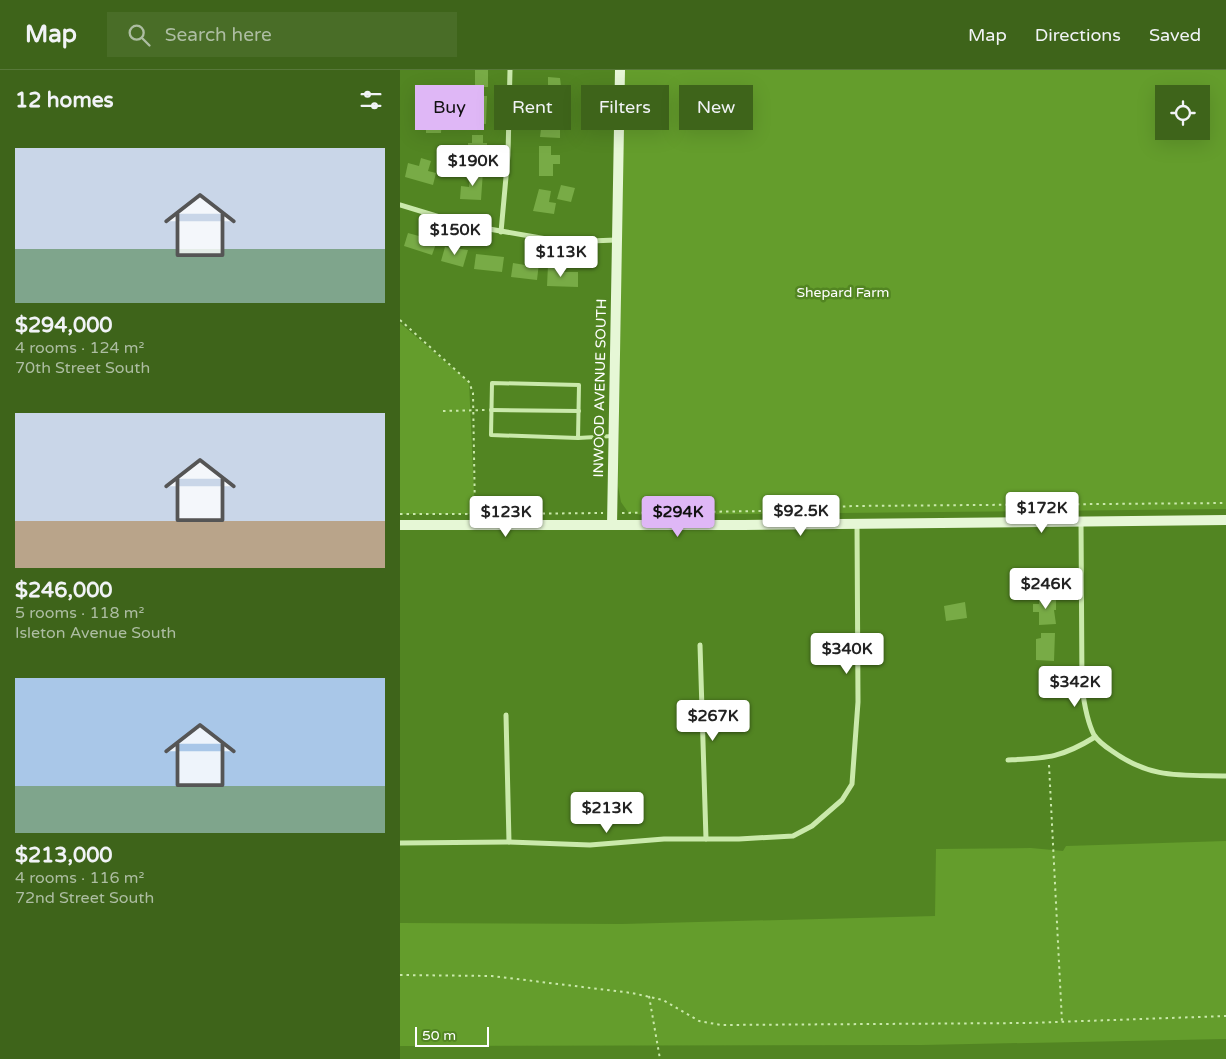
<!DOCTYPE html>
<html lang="en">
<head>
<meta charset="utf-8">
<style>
	:root { --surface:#3e641a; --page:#496d27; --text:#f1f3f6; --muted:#adbda2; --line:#577839; --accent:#dfb7f6 }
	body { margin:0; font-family:"Varela Round",sans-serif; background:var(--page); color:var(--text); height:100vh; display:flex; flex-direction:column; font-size:19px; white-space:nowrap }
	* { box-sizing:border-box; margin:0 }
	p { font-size:16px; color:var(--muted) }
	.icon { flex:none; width:28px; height:28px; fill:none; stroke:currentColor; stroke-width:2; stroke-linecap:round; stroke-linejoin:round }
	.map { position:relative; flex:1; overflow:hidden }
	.panel { display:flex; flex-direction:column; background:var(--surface); width:400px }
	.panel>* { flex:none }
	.banner { position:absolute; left:15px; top:15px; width:475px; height:45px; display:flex; gap:10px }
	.controls { position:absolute; left:755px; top:15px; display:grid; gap:10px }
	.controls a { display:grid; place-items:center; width:55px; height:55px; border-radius:0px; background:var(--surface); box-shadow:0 5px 20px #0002; font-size:25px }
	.scale { position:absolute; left:15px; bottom:12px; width:74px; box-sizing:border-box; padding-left:5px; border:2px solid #fff; border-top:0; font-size:14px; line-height:18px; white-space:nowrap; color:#fff; -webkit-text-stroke:4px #528522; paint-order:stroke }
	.price { position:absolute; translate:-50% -42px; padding:0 11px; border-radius:5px; background:#fff; color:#222; font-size:16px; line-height:32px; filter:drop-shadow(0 1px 2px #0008) }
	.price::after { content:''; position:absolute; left:50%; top:30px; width:15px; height:11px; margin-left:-8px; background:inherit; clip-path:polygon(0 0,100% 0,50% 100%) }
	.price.current { background:var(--accent); color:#111 }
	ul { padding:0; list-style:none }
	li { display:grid; align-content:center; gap:10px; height:265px; padding:0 15px }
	li span { display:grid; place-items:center; height:155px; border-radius:0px; color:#555 }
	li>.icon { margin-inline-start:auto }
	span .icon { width:90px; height:90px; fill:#fffc; stroke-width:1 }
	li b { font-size:21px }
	h2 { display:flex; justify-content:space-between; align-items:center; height:60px; padding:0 15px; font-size:21px }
	.tag { padding:0 18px; border-radius:0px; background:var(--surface); box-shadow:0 5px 20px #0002; font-size:18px; line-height:45px }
	.tag.current { background:var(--accent); color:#111 }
	header { display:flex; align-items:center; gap:30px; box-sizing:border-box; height:70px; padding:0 25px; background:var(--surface); border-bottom:1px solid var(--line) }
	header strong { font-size:24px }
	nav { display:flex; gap:28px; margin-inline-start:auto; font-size:18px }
	.search { width:350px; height:45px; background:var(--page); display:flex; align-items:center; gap:12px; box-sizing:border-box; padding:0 18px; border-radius:0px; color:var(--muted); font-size:19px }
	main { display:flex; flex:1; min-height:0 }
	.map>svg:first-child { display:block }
	.green { fill:#649d2c; fill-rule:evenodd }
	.building { fill:#78ab46 }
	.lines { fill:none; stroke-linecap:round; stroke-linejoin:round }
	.path { stroke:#cae9ab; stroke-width:2; stroke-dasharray:2.5 4; stroke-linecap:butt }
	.lane { stroke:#cae9ab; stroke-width:4 }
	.street { stroke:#cae9ab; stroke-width:5 }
	.secondary { stroke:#e6f7d6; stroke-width:10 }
	.labels { text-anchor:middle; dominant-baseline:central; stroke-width:5; stroke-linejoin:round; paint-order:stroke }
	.park-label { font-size:14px; fill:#fff; stroke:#528522 }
	.street-label { font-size:14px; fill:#fff; stroke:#528522 }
</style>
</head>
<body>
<header>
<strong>Map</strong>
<div class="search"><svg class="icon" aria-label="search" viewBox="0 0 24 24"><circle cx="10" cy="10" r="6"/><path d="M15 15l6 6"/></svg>Search here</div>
<nav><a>Map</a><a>Directions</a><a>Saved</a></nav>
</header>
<main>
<section class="panel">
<h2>12 homes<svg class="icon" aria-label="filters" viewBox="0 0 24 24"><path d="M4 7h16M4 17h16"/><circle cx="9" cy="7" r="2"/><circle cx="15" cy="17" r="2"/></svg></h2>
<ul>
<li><span style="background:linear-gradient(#c9d6e8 65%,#7fa58c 0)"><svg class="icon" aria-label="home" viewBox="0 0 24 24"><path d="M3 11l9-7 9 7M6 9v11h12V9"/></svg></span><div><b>$294,000</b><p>4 rooms · 124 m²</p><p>70th Street South</p></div></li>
<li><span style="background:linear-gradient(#c9d6e8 70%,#b9a48a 0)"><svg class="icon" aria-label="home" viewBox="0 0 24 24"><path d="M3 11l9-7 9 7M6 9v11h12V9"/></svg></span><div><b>$246,000</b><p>5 rooms · 118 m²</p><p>Isleton Avenue South</p></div></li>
<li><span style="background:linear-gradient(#a9c7e8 70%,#7fa58c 0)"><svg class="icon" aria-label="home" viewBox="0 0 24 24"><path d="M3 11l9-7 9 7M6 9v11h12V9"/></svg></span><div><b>$213,000</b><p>4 rooms · 116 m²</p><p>72nd Street South</p></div></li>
</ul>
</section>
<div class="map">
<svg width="826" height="989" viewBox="0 0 826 989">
	<rect width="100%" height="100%" fill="#528522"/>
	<!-- green -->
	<g class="green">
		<path d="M224 0H826V439L242 445 228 442 221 432 218 416ZM764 24H801V61H764Z"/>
		<polygon points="0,253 69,312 75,444 0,444"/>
		<polygon points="826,771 826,969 522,975 0,976 0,853 222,854 535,846 536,779 631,778 663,781 666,776"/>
	</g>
	<!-- building -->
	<g class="building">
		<rect x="75" y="0" width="13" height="17"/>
		<polygon points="148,7 160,8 163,32 140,32 141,18 148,18"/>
		<polygon points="60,26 87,26 86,54 72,53 72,34 60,34"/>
		<polygon points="143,43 155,43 155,52 160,52 160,68 140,67"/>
		<polygon points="26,49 42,50 41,63 26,63"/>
		<polygon points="72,65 83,65 83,73 87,73 87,88 62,88 62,79 68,79 68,73 72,73"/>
		<polygon points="139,76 151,76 151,85 160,85 160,94 153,94 153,106 139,106"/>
		<polygon points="21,88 31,91 28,101 36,103 33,115 5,107 8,93 19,96"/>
		<polygon points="70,100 83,101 81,130 60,129 61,116 69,117"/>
		<polygon points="161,115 175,118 171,132 157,129"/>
		<polygon points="139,119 151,121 149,132 156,133 154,144 133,141"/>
		<polygon points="8,163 37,171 32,185 4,176"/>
		<polygon points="45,177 68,180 63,197 41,191"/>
		<polygon points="76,184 104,187 102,202 74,199"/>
		<polygon points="126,191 139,193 137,210 111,207 113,193 125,195"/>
		<polygon points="148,195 159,195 158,202 178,202 178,217 147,216"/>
		<polygon points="645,525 656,525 656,540 654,540 656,554 639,555 639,542 633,542 633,534 639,534 639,528 645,528"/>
		<polygon points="565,532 567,548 546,551 544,536"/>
		<polygon points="641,563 655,563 654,591 636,590 636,569 641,568"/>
	</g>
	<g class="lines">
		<!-- path -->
		<g class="path">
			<polyline points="0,250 69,312 73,323 75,444"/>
			<polyline points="43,341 85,340"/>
			<polyline points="222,443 365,441 453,436 826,433"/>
			<polyline points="0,444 83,444"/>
			<polyline points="97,444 203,443"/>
			<polyline points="649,695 662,952"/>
			<polyline points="0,905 92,906 232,923 263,930 299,951 321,955 628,953 826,946"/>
			<polyline points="249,926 260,989"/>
		</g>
		<!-- lane -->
		<g class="lane">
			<polyline points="91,340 179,341"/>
			<polyline points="178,368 179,315 92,313 91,365 178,368 213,366"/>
		</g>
		<!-- street -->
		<g class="street">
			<polyline points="0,135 66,155 164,172 216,170"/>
			<polyline points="101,162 108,85 110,0"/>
			<path d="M681 451 682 617C684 633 687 651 694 665 698 671 706 677 712 681 751 709 780 705 826 706"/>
			<polyline points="300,575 306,769"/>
			<polyline points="106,645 109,772"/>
			<path d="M608 690C647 688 661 688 695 667"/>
			<polyline points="0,773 109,772 190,775 264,769 339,769 393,766 412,756 442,730 452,714 458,632 457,453"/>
		</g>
		<!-- secondary -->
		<g class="secondary">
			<polyline points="0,455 344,455 826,450"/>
			<polyline points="212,455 220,0"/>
		</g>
	</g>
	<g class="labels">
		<!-- park labels -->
		<g class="park-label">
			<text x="443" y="222">Shepard Farm</text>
		</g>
		<!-- street labels -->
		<g class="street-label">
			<text transform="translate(200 318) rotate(-89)">INWOOD AVENUE SOUTH</text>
		</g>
	</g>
</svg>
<div class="controls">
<a><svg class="icon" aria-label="locate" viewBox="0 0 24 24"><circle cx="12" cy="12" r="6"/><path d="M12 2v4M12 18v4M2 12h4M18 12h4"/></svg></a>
</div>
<div class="scale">50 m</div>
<b class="price" style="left:73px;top:117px">$190K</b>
<b class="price" style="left:55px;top:186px">$150K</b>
<b class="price" style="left:161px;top:208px">$113K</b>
<b class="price" style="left:642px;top:464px">$172K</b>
<b class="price" style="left:401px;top:467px">$92.5K</b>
<b class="price" style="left:106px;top:468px">$123K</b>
<b class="price current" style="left:278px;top:468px">$294K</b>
<b class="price" style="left:646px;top:540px">$246K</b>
<b class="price" style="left:447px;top:605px">$340K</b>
<b class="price" style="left:675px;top:638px">$342K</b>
<b class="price" style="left:313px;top:672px">$267K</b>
<b class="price" style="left:207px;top:764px">$213K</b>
<div class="banner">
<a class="tag current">Buy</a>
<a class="tag">Rent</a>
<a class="tag">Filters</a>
<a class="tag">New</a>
</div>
</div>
</main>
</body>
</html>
